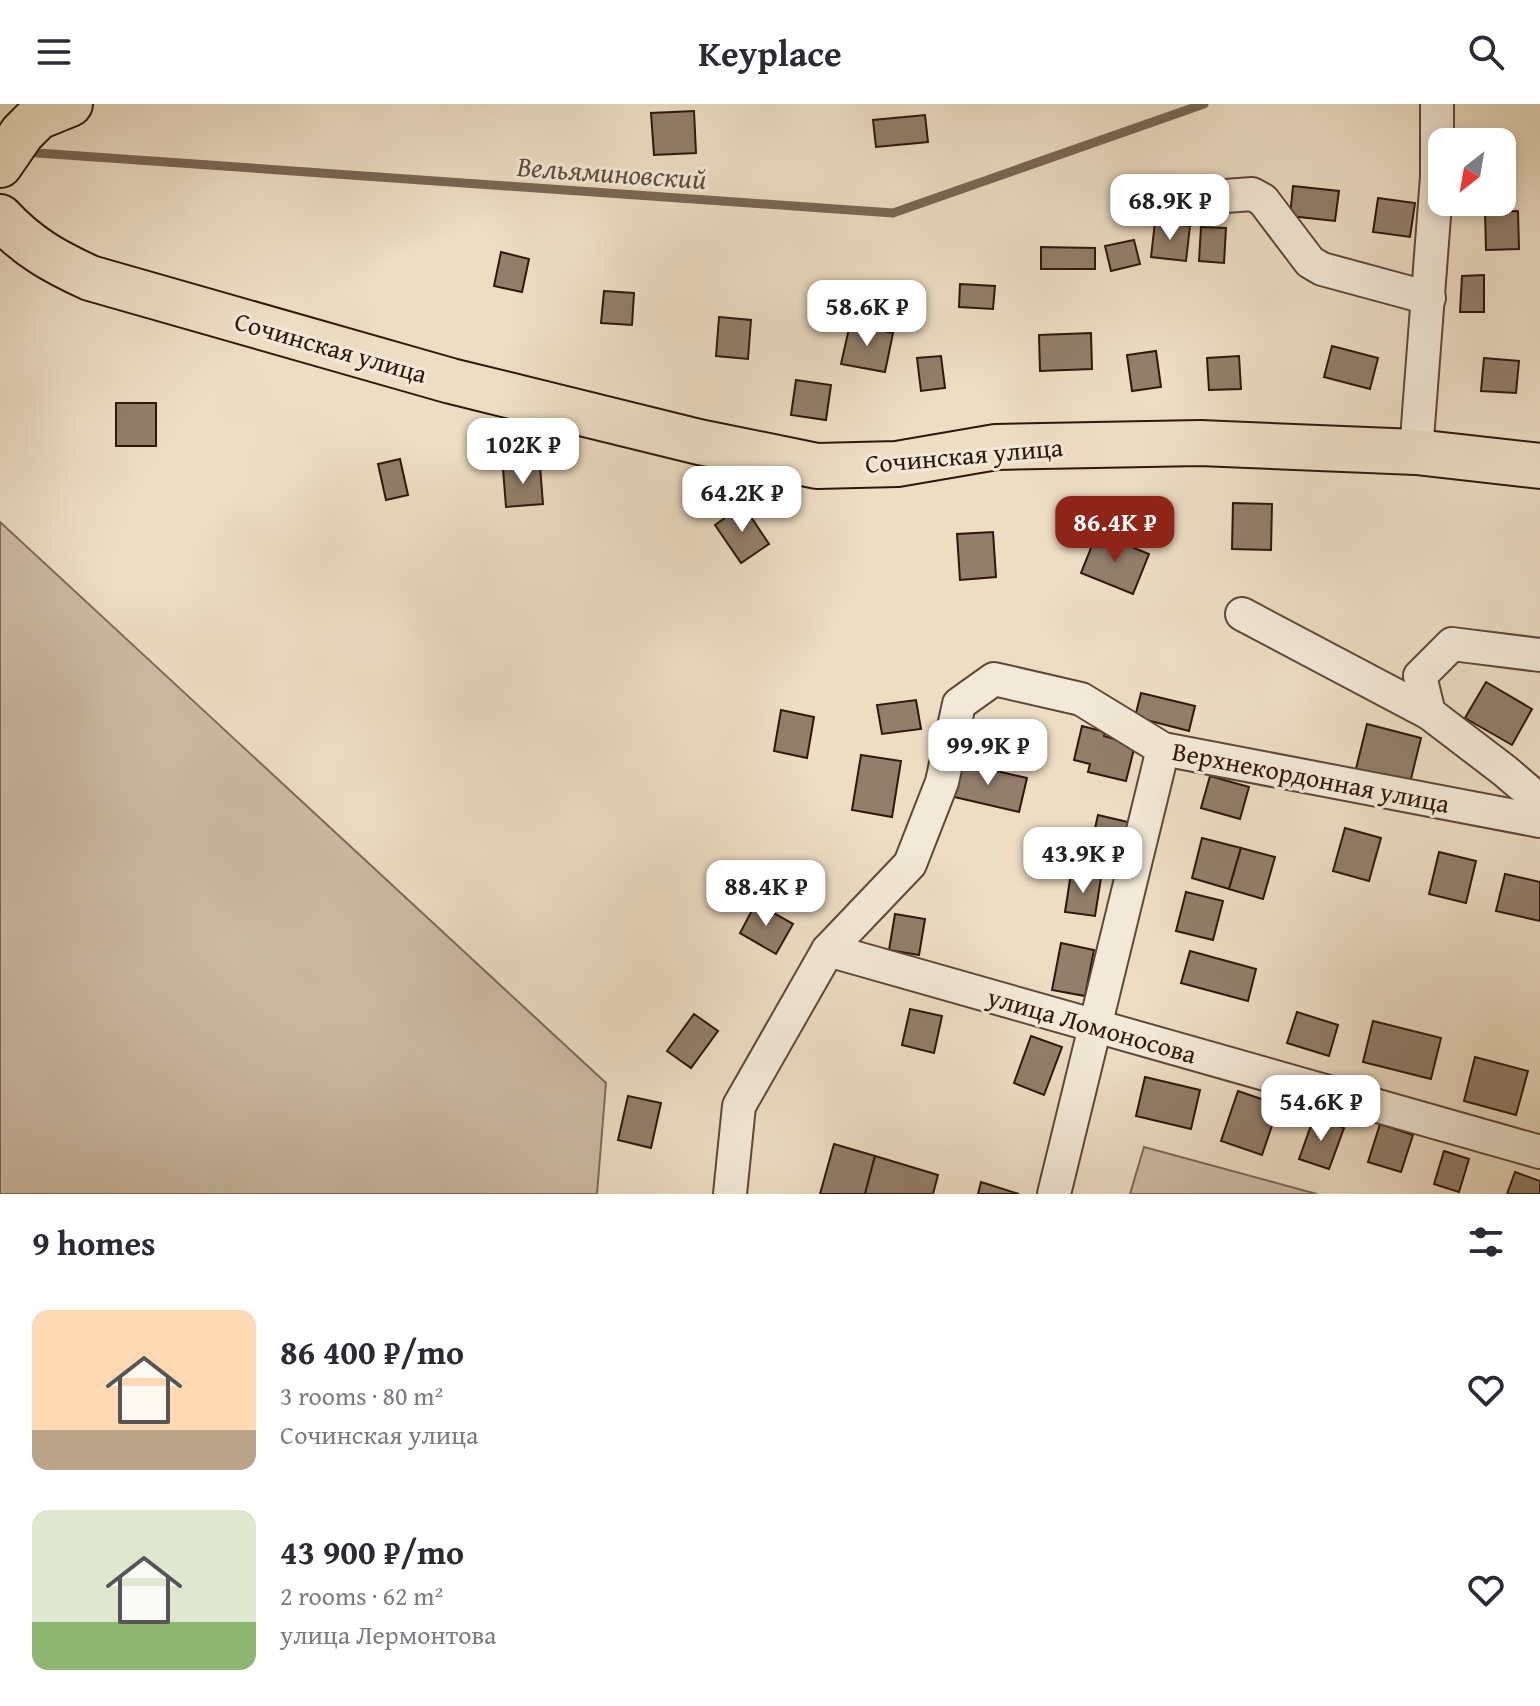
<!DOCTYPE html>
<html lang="en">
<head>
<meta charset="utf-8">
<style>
	:root { --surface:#fff; --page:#f2f2f3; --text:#2b2b33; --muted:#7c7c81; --accent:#8f2418 }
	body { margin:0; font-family:"Gentium Book Plus",serif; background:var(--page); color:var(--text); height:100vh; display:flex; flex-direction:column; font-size:30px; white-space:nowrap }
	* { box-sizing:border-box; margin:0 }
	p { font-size:26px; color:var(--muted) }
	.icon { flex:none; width:44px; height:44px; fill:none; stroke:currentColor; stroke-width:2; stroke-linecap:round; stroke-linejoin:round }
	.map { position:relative; height:1090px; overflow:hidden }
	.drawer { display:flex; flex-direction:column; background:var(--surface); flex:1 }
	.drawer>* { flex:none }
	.needle { width:52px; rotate:211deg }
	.tools { position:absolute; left:1428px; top:24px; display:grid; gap:16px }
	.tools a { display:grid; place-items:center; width:88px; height:88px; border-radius:16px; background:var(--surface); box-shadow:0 4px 12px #0003; font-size:40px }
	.price { position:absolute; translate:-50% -68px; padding:0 18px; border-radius:16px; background:#fff; color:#222; font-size:26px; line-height:52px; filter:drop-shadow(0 2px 4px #0008) }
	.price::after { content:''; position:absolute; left:50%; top:48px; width:24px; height:18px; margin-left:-12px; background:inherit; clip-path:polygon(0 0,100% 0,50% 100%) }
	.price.active { background:var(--accent); color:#fff }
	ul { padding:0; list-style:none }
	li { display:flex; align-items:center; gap:24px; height:200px; padding:0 32px }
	li span { display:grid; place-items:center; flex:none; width:224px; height:160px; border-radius:16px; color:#555 }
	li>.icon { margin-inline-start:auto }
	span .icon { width:96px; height:96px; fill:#fffc; stroke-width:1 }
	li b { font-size:34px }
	h2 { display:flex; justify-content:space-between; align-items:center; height:96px; padding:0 32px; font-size:34px }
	header { display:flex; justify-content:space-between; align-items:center; height:104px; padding:0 32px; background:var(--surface); font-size:36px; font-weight:800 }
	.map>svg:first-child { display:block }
	.green { fill:#cdbba4; stroke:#7e6957; stroke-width:2 }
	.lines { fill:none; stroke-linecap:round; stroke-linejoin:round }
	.stream { stroke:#7a6653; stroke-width:9 }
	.building { fill:#927e6a; stroke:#2f170a; stroke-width:2 }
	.minor-casing { stroke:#5e4838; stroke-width:36 }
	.highway-casing { stroke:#2f170a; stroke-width:48 }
	.minor { stroke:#f3e9d8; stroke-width:32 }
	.highway { stroke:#edddc3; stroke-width:44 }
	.labels { text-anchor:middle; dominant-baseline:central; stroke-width:6; stroke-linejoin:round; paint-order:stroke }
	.street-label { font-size:26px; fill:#2f170a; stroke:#f3e9d8 }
	.water-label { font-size:28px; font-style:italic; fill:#614b3b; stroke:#f3e9d8 }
</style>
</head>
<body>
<header><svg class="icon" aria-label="menu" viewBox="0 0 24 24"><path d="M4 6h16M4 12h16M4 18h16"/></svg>Keyplace<svg class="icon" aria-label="search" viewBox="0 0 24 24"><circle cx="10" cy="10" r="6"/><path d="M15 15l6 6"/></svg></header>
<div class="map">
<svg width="1540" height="1090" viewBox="0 0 1540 1090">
	<rect width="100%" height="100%" fill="#edddc3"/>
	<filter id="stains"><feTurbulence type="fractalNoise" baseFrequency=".0025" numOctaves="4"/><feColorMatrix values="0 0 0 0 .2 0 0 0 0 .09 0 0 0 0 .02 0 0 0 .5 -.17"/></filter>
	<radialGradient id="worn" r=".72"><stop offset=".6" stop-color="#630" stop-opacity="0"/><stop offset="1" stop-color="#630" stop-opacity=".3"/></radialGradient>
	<!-- green -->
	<g class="green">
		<polygon points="0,418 606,979 597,1090 0,1090"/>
		<polygon points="1144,1043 1317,1090 1130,1090"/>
	</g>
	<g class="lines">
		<!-- stream -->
		<polyline class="stream" points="23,48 893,109 1204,0"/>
	</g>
	<!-- building -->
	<g class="building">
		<polygon points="694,7 696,49 654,51 651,9"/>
		<polygon points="925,11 928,38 876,43 873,16"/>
		<polygon points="1293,82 1339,87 1335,117 1290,112"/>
		<polygon points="1378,94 1415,99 1410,133 1373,128"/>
		<polygon points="1518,107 1519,145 1486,146 1485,108"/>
		<polygon points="1155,118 1190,122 1186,157 1151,153"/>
		<polygon points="1201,123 1226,124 1224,159 1199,157"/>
		<polygon points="1134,136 1140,160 1111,167 1105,142"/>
		<polygon points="1041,143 1095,144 1095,165 1041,165"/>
		<polygon points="501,148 529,155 522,188 494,182"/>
		<polygon points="1484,171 1484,208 1460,208 1462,172"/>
		<polygon points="960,180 995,182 993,205 959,203"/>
		<polygon points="604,187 634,189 632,221 601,219"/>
		<polygon points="719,213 751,216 748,255 716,252"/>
		<polygon points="850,220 893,229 885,268 841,260"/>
		<polygon points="1091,229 1092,265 1040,267 1039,231"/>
		<polygon points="1332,242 1378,254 1370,285 1324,273"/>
		<polygon points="1156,247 1161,283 1132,287 1127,251"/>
		<polygon points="941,252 945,284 921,287 917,254"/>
		<polygon points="1239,252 1241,285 1209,286 1207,254"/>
		<polygon points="1484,254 1519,257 1516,289 1481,287"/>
		<polygon points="796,276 831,281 826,316 791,311"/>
		<rect x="116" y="299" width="40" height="43"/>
		<polygon points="400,355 408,391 386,396 378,360"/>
		<polygon points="540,362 543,400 506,403 503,365"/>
		<polygon points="1233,399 1272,400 1271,446 1232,445"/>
		<polygon points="743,401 769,440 741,459 715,421"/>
		<polygon points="993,428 996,473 960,476 957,430"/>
		<polygon points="1097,429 1149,450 1133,490 1081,469"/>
		<polygon points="1486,578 1532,605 1512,641 1465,614"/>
		<polygon points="1141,589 1195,602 1189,627 1135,613"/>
		<polygon points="916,596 921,625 882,630 877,601"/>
		<polygon points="781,606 814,613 807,654 774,647"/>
		<polygon points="1367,620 1421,634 1408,687 1354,673"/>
		<polygon points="1082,622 1105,628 1104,632 1135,641 1126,677 1088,668 1090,660 1074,656"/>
		<polygon points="861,651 901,657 892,713 852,706"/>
		<polygon points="958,658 1027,674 1019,708 950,692"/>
		<polygon points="1210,672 1249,683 1240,715 1201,704"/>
		<polygon points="1098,711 1132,719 1123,754 1090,746"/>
		<polygon points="1345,724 1381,734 1369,777 1333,767"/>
		<polygon points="1202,734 1241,744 1229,785 1192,774"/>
		<polygon points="1241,744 1275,753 1263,795 1229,785"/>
		<polygon points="1439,748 1476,757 1466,799 1429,790"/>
		<polygon points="1071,769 1101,774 1095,812 1065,808"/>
		<polygon points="1505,770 1540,778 1540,817 1496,807"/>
		<polygon points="1186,788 1223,797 1213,836 1176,827"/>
		<polygon points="756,799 793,820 776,850 740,829"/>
		<polygon points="895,810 925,815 919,851 889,846"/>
		<polygon points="1061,839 1094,846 1085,892 1052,886"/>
		<polygon points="1190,847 1256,865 1248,897 1181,879"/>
		<polygon points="910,905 942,912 934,949 902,941"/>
		<polygon points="1297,908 1338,921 1329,952 1287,939"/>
		<polygon points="694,910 718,927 691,964 667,947"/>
		<polygon points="1373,917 1441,934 1431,975 1363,958"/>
		<polygon points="1031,932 1062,943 1044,991 1014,979"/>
		<polygon points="1475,953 1528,967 1516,1011 1464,997"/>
		<polygon points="1145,973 1200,986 1191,1025 1136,1012"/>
		<polygon points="1238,987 1279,1001 1262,1051 1221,1037"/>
		<polygon points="628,992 661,999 651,1044 618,1036"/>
		<polygon points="1314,1013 1344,1024 1329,1065 1299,1055"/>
		<polygon points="1380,1020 1413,1031 1401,1068 1368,1058"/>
		<polygon points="834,1040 875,1052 865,1090 820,1090"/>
		<polygon points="1444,1047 1469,1055 1459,1088 1434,1080"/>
		<polygon points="875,1052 938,1071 933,1090 865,1090"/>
		<polygon points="1515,1068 1540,1077 1540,1090 1507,1090"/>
		<polygon points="981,1078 1019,1090 978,1090"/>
	</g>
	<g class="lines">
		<defs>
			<g id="minor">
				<polyline points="1186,95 1252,90 1263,96 1310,158 1322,165 1429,194"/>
				<polyline points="1416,348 1437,73 1437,0"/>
				<polyline points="1242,510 1429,609"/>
				<polyline points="1540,551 1452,540 1420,572 1429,609 1505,667 1540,697"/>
				<polyline points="828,846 1540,1048"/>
				<polyline points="730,1090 739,1002 828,846 910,760 942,678 959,600 994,575 1081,595 1163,645 1540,717"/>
				<polyline points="1054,1090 1163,645"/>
			</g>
			<g id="highway">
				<polyline points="0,61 22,29 38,13 70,0"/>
				<path d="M0 113C28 143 53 157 90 174L451 277 699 338 817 362 897 360 996 343 1200 339 1416 348 1540 362"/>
			</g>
		</defs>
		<!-- minor casing -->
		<use href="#minor" class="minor-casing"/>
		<!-- highway casing -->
		<use href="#highway" class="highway-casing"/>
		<!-- minor -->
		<use href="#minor" class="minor"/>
		<!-- highway -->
		<use href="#highway" class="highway"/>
	</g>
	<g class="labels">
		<!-- street labels -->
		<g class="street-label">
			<text transform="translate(331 243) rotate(16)">Сочинская улица</text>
			<text transform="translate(964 351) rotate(-5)">Сочинская улица</text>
			<text transform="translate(1311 673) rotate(11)">Верхнекордонная улица</text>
			<text transform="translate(1092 921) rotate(16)">улица Ломоносова</text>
		</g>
		<!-- water labels -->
		<g class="water-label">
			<text transform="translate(612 68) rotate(4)">Вельяминовский</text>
		</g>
	</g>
	<rect width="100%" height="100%" filter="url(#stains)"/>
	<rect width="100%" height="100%" fill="url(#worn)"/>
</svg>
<div class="tools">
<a><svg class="needle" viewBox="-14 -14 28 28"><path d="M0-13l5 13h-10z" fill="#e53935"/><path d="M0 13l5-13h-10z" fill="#7c7c81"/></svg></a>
</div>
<b class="price" style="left:1170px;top:138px">68.9K ₽</b>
<b class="price" style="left:867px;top:244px">58.6K ₽</b>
<b class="price" style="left:523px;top:382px">102K ₽</b>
<b class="price" style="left:742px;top:430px">64.2K ₽</b>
<b class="price active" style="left:1115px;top:460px">86.4K ₽</b>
<b class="price" style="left:988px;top:683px">99.9K ₽</b>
<b class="price" style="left:1083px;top:791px">43.9K ₽</b>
<b class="price" style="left:766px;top:824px">88.4K ₽</b>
<b class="price" style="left:1321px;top:1039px">54.6K ₽</b>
</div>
<section class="drawer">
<h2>9 homes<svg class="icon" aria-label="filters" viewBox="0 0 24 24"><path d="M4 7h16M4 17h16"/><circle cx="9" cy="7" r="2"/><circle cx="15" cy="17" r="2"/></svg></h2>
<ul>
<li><span style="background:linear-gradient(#ffd9b3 75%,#b9a48a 0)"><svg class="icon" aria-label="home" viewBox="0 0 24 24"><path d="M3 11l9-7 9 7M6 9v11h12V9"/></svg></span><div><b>86 400 ₽/mo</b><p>3 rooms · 80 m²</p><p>Сочинская улица</p></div><svg class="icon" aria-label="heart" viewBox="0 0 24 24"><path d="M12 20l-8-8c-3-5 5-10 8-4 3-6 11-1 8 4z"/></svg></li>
<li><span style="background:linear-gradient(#dfe7d0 70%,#8fb573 0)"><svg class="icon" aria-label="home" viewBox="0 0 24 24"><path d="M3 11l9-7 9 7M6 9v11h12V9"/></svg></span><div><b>43 900 ₽/mo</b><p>2 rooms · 62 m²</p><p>улица Лермонтова</p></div><svg class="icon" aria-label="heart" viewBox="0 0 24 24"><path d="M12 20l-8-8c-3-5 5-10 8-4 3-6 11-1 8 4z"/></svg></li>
</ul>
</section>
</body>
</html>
